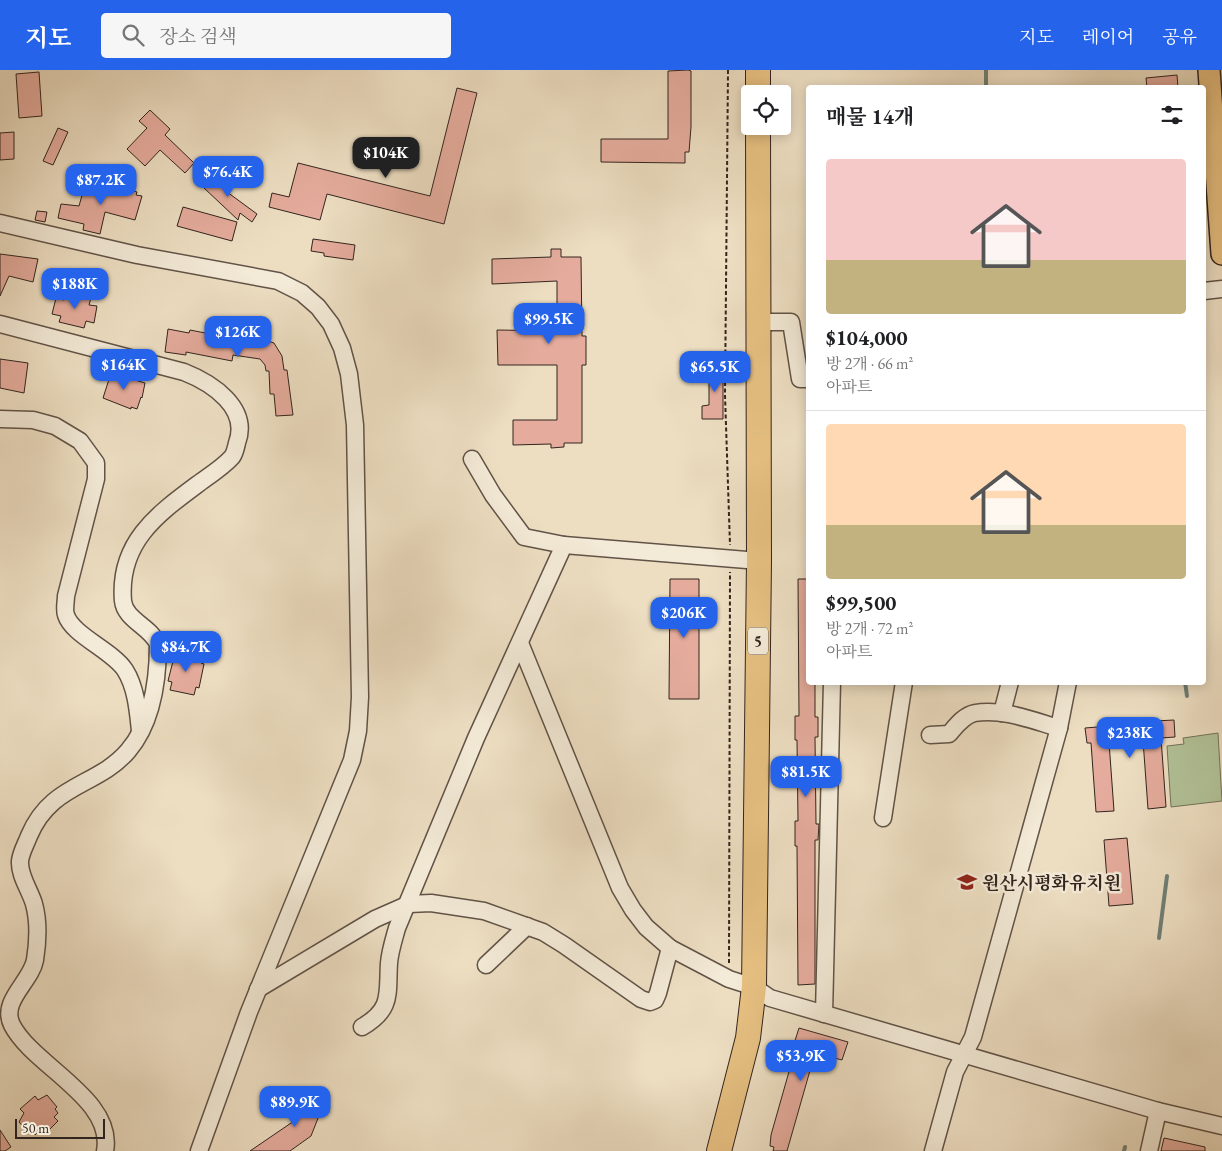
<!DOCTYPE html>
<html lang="ko">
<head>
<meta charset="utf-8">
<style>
	:root { --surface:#fff; --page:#f6f6f6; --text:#202124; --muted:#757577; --line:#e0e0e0; --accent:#2563eb }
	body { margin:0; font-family:"EB Garamond","Noto Serif KR",serif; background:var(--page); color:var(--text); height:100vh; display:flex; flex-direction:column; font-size:19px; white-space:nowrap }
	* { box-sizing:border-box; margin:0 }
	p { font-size:16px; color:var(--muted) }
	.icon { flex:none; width:28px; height:28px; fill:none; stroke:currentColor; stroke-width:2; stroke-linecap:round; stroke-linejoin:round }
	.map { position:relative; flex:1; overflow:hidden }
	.sheet { position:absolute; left:806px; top:15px; width:400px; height:600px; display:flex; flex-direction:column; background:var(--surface); border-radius:5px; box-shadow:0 2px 12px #0003 }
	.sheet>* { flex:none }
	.fabs { position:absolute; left:741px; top:15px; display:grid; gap:10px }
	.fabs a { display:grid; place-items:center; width:50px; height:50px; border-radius:5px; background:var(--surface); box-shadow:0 2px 12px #0003; font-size:25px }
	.scale { position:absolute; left:15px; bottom:12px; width:90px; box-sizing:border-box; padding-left:5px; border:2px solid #32251e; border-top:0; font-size:14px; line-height:18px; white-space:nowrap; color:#32251e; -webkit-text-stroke:4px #f3ead7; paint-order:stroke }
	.price { position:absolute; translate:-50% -42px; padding:0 11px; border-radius:10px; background:var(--accent); color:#fff; font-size:16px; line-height:32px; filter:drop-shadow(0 1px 2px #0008) }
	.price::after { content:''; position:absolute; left:50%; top:30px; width:15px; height:11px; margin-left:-8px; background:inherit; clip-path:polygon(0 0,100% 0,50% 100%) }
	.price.on { background:#222; color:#fff }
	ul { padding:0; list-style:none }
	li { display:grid; align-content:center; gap:10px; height:265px; padding:0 20px }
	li+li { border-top:1px solid var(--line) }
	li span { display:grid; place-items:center; height:155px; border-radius:5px; color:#555 }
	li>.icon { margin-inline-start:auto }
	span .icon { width:90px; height:90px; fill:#fffc; stroke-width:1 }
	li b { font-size:21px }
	h2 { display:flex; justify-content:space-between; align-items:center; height:60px; padding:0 20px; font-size:21px }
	header { display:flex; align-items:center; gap:30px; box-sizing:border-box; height:70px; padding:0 25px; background:var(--accent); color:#fff }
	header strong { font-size:24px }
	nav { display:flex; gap:28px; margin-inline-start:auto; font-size:18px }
	.search { width:350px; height:45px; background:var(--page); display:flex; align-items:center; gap:12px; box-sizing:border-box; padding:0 18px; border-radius:5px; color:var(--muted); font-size:19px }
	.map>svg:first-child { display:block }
	.green { fill:#b2c298; stroke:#72745b }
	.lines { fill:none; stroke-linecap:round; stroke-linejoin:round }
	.stream { stroke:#708076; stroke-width:4 }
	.building { fill:#e5ac9d; stroke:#32251e }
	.minor-casing { stroke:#615347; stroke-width:19 }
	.major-casing { stroke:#32251e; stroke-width:24 }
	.highway-casing { stroke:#32251e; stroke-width:26 }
	.path { stroke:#32251e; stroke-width:2; stroke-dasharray:4 2.5; stroke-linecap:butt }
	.minor { stroke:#f3ead7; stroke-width:16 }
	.major { stroke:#e6bf81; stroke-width:21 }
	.highway { stroke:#e6bf81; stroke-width:24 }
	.labels { text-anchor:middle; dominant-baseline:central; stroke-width:5; stroke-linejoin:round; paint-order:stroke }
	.shield { fill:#f3ead7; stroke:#6c6056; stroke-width:1 }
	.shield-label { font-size:16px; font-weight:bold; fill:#32251e }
	.poi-label { font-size:18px; font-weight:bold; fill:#32251e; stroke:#f3ead7; text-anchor:start }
</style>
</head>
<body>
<header>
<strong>지도</strong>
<div class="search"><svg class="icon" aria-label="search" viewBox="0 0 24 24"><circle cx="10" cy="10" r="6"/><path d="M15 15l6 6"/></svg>장소 검색</div>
<nav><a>지도</a><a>레이어</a><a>공유</a></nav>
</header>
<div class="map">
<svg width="1222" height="1081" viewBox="0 0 1222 1081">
	<rect width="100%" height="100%" fill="#eddec2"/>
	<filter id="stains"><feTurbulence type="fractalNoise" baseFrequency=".004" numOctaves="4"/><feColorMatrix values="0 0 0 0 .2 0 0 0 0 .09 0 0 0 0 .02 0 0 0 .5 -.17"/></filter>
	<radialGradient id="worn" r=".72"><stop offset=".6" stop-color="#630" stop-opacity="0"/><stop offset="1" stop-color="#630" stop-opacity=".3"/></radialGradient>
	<!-- green -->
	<polygon class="green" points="1218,663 1222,731 1171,737 1167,676 1184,674 1183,668"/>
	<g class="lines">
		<!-- stream -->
		<g class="stream">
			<polyline points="986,18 986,0"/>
			<polyline points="1185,612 1187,626"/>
			<polyline points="1159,868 1167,806"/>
			<polyline points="1124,1081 1125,1077"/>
		</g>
	</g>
	<!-- building -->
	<g class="building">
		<polygon points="688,0 691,1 691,57 689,82 685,82 685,93 601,92 601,69 668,69 668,1"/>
		<polygon points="39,2 42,46 19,48 16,4"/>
		<polygon points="1177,5 1178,18 1147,18 1146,8"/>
		<polygon points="457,18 477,23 444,154 327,124 320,150 269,137 272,123 289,127 298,93 430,126"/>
		<polygon points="150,40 170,59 165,65 194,93 185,103 160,80 145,96 127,79 147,58 139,51"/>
		<polygon points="58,58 68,62 53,95 43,91"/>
		<polygon points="14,62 14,89 0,90 0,63"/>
		<polygon points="220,101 230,111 223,119 257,144 252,152 240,143 238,150 204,118"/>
		<polygon points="90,112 100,114 101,112 137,122 136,125 142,126 135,150 105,142 100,164 83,160 84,154 58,148 61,134 79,136 84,118 88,119"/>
		<polygon points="183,137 237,152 232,171 177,156"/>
		<polygon points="37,141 47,142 45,152 35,150"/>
		<polygon points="313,169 355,175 353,190 324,186 324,183 311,181"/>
		<polygon points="551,179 561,179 561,187 581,187 582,266 586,266 586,295 582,295 582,373 564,373 564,377 551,378 551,374 513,375 513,350 557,350 557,295 498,295 497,260 557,261 557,211 492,214 492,189 551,187"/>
		<polygon points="0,184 38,189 33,212 9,206 0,226"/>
		<polygon points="66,222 91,228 89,235 97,236 94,253 86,251 84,258 59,252 61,246 52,244 56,228 64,230"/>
		<polygon points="168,259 189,263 190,260 236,269 237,262 261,266 260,268 274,273 282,286 284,300 287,300 293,345 276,346 274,324 270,324 269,301 266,301 265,295 260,289 233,285 232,291 186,282 186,285 165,282"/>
		<polygon points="0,289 28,293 24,323 0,318"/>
		<polygon points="709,293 723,293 723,349 702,349 702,336 709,335"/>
		<polygon points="111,303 145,313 142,328 141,327 137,339 131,337 131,339 103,328"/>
		<polygon points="670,509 699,509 699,629 669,629"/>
		<polygon points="798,509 809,509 809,612 815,612 815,647 818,647 818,667 815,667 816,754 819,754 818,770 815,770 815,914 798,915 797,776 795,776 795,751 798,751 797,670 795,670 795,646 799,646"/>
		<polygon points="180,580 203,585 201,593 204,594 199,618 196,617 194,625 170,620 172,612 168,611 174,587 178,588"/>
		<polygon points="1136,650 1136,652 1174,650 1175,667 1161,668 1166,737 1148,739 1143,670 1109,672 1114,741 1096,742 1091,673 1087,673 1085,658 1122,655 1122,651"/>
		<polygon points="1127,768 1133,834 1109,836 1104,770"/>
		<polygon points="799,958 848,972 842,990 815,983 787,1081 773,1081 774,1077 770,1076 771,1065 796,977 793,977"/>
		<polygon points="47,1025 57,1037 55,1039 58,1043 54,1047 58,1051 44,1065 40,1060 35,1065 32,1061 29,1063 19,1052 24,1043 20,1039 35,1026 38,1030"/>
		<polygon points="302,1025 324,1033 311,1066 290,1081 250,1081 294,1051"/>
		<polygon points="0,1060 11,1077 5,1081 0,1081"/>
		<polygon points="1164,1068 1205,1077 1205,1081 1161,1081"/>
	</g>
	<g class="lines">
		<defs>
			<g id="minor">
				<polyline points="0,153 137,185 278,211 302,223 318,237 331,254 342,278 349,304 355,355 360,627 358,661 352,690 249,942 199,1081"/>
				<polyline points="1204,221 1222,219"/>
				<polyline points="758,252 791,252 800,309 809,309"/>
				<path d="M0 254 184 302C212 313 250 338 237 373 236 377 235 383 232 387 224 396 212 404 202 411 159 443 118 471 123 531 125 550 151 557 158 574 158 611 152 653 128 681 97 717 51 713 29 766 26 774 21 782 20 791 19 806 30 820 34 834 39 852 38 871 35 890 31 912 0 931 12 955 33 996 115 1029 105 1081"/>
				<path d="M0 349 33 350 55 356 80 371 96 393V409L66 526C66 531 64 540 66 545 72 565 113 581 125 600 136 617 138 641 140 661"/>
				<polyline points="472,389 493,425 524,467 564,475"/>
				<polyline points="520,573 620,818 633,840 646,857 670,878 729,909 754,917 770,928 1158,1041 1222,1056"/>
				<polyline points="1002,643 1010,612"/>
				<path d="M930 665 949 664C956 656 964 645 975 643 1002 638 1034 651 1059 658"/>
				<polyline points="883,748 904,612"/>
				<polyline points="486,895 527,856"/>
				<polyline points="258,919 375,849 409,834 431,833 484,841 543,862 564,875 641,929 650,932 655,930 658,923 670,878"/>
				<polyline points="824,944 832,612"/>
				<path d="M362 957C393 939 387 924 389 893 390 881 394 869 397 858L476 668 564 475 759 491"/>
				<polyline points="933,1081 955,1002 973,967 1059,658 1068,612"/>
				<polyline points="1149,1081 1158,1041"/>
			</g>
			<polyline id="major" points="1209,0 1222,184"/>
			<g id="highway">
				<polyline points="758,0 758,24"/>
				<polyline points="719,1081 748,968 754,917 759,491 758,56"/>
			</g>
		</defs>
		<!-- minor casing -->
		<use href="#minor" class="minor-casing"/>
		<!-- major casing -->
		<use href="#major" class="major-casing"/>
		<!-- highway casing -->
		<use href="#highway" class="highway-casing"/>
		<!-- path -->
		<g class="path">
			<polyline points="728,0 725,325 730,475"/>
			<polyline points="729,893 730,502"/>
		</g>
		<!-- minor -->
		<use href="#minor" class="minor"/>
		<!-- major -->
		<use href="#major" class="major"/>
		<!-- highway -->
		<use href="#highway" class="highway"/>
	</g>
	<!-- icons -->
	<defs>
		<symbol id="school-bare" viewBox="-9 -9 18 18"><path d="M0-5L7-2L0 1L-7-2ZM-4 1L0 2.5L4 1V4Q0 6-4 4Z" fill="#8f2418" stroke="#f3ead7" stroke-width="2.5" paint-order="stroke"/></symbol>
	</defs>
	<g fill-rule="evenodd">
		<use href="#school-bare" x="953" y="798" width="28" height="28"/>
	</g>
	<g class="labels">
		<!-- shield labels -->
		<rect class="shield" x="748" y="557.5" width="20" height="27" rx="4"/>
		<g class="shield-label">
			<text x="758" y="571">5</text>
		</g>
		<!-- poi labels -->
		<g class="poi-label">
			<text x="982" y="812">원산시평화유치원</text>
		</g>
	</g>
	<rect width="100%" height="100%" filter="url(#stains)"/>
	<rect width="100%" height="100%" fill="url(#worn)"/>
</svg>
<div class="fabs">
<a><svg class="icon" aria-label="locate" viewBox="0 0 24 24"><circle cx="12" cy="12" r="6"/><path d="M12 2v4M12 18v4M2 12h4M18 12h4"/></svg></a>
</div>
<div class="scale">50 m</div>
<b class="price on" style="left:386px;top:109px">$104K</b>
<b class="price" style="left:228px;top:128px">$76.4K</b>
<b class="price" style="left:101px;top:136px">$87.2K</b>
<b class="price" style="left:75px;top:240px">$188K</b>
<b class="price" style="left:549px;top:275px">$99.5K</b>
<b class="price" style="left:238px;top:288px">$126K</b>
<b class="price" style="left:124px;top:321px">$164K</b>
<b class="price" style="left:715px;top:323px">$65.5K</b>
<b class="price" style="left:684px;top:569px">$206K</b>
<b class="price" style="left:186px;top:603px">$84.7K</b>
<b class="price" style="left:1130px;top:689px">$238K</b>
<b class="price" style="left:806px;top:728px">$81.5K</b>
<b class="price" style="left:801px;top:1012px">$53.9K</b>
<b class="price" style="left:295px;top:1058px">$89.9K</b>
<section class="sheet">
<h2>매물 14개<svg class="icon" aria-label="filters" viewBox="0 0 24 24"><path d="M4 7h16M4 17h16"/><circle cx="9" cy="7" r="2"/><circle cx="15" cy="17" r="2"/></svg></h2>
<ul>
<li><span style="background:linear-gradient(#f6c9c9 65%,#c2b280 0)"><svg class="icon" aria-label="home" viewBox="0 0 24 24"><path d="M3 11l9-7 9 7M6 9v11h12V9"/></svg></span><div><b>$104,000</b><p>방 2개 · 66 m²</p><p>아파트</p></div></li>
<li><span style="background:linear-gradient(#ffd9b3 65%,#c2b280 0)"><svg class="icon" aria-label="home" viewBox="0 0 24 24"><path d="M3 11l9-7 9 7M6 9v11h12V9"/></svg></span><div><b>$99,500</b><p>방 2개 · 72 m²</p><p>아파트</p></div></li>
</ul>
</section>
</div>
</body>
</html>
